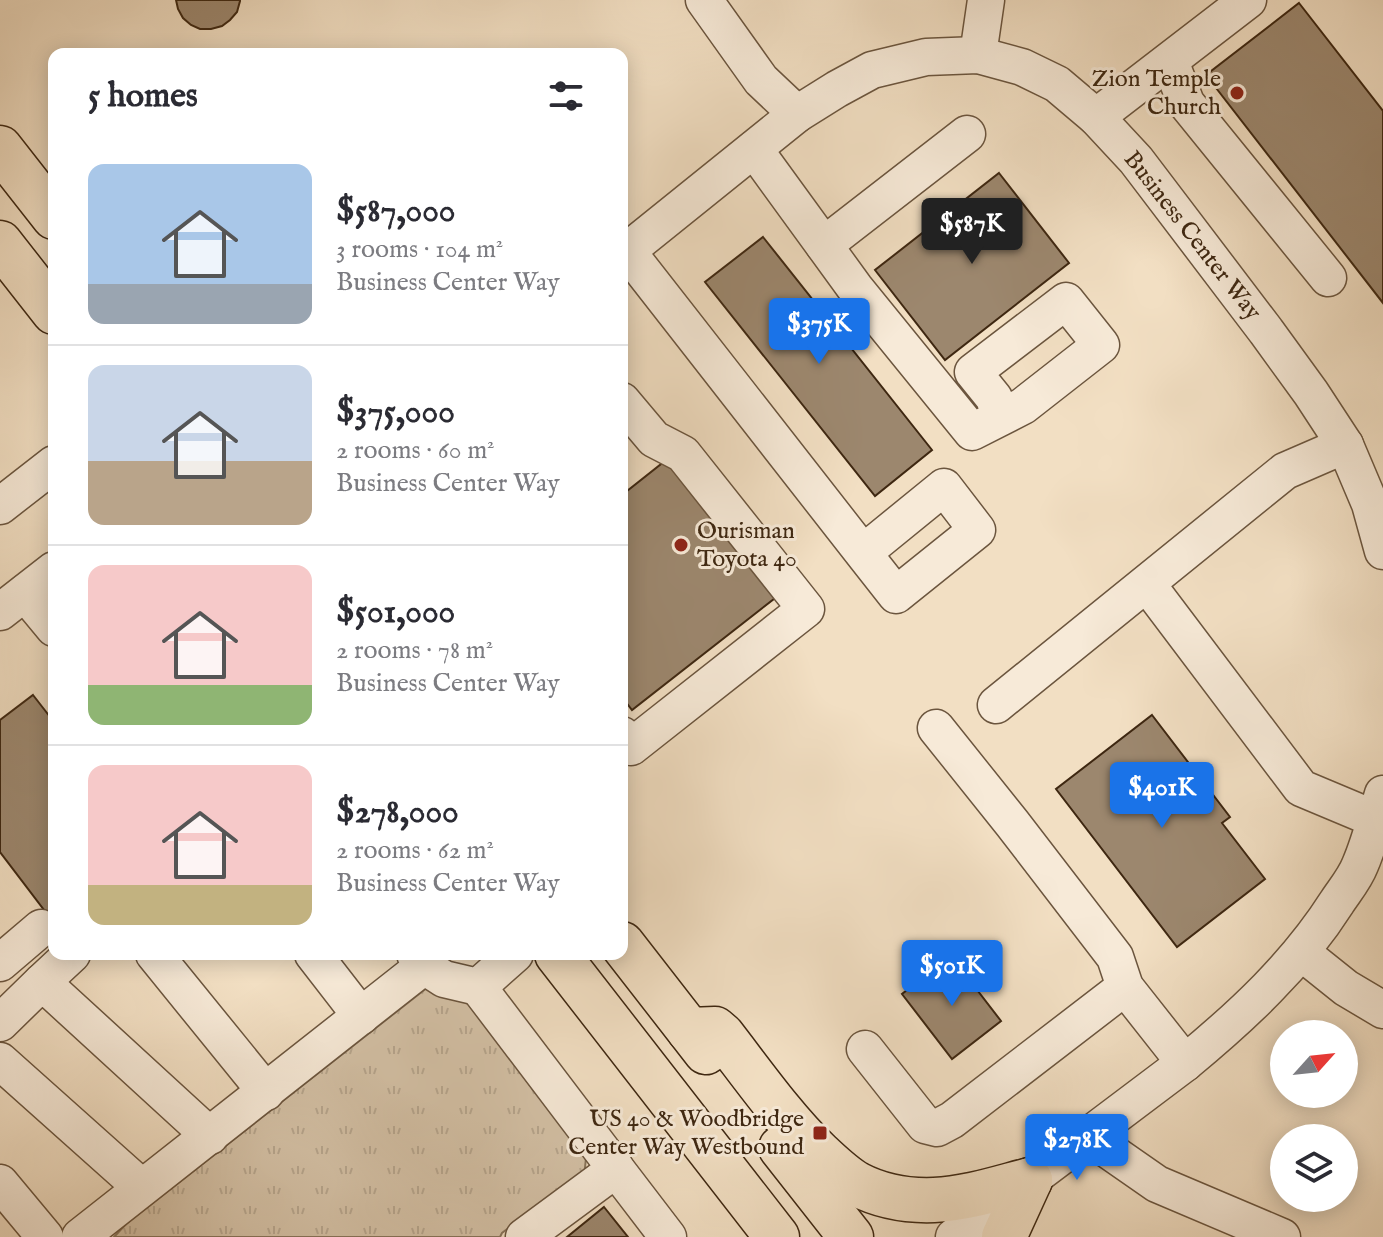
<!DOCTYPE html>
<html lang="en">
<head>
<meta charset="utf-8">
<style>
	:root { --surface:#fff; --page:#f7f7f7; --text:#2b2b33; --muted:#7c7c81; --line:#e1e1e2; --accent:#1a73e8 }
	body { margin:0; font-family:"IM FELL English",serif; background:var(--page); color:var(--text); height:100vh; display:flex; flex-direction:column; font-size:30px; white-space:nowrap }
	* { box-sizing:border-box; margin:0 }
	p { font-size:26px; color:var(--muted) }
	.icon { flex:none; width:44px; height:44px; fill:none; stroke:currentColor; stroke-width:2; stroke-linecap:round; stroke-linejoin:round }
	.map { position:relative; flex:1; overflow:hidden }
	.panel { position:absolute; left:48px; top:48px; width:580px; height:912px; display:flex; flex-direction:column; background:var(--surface); border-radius:16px; box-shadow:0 4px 20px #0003 }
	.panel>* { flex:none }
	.needle { width:52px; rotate:63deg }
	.buttons { position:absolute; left:1270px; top:1020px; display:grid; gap:16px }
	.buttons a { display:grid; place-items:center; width:88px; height:88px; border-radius:50%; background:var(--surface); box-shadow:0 4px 20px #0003; font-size:40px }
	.price { position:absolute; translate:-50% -68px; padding:0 18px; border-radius:8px; background:var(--accent); color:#fff; font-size:26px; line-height:52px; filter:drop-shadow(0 2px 4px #0008) }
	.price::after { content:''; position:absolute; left:50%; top:48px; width:24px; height:18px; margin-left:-12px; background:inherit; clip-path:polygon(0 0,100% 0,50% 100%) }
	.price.active { background:#222; color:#fff }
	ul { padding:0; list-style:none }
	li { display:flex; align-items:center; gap:24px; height:200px; padding:0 40px }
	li+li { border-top:2px solid var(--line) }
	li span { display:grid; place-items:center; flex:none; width:224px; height:160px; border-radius:16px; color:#555 }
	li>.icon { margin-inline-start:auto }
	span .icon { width:96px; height:96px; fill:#fffc; stroke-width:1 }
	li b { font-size:34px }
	h2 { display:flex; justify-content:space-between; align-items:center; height:96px; padding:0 40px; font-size:34px }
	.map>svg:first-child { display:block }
	.grass { fill:url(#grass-tufts); stroke:#88745b; stroke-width:2 }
	.building { fill:#9c876e; stroke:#3e2711; stroke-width:2 }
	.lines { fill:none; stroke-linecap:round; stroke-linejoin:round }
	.minor-casing { stroke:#6b553e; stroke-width:39 }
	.highway-casing { stroke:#3e2711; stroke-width:47 }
	.minor { stroke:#f7ead8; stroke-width:36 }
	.highway { stroke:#f2dfc3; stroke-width:44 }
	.poi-dot { fill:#8f2418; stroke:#f7ead8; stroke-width:3 }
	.labels { text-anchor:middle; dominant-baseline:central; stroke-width:6; stroke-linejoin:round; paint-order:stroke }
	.poi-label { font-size:24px; fill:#3e2711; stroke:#f7ead8; text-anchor:end }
	.street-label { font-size:24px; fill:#3e2711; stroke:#f7ead8 }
</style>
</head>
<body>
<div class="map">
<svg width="1383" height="1237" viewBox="0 0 1383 1237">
	<defs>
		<pattern id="grass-tufts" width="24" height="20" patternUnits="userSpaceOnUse" patternTransform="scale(2)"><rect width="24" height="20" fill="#d3c0a5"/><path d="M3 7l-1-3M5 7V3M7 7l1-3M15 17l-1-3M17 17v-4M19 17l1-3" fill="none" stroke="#b6a58d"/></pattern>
	</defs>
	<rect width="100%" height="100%" fill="#f2dfc3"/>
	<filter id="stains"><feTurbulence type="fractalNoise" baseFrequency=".0025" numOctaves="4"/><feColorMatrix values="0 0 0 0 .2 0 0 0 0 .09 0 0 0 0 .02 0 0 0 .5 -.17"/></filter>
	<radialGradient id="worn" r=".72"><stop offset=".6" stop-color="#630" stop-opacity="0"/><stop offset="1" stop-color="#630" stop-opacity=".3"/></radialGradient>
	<!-- grass -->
	<polygon class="grass" points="428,987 464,994 586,1158 584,1177 565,1186 502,1233 500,1237 114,1237 127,1223"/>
	<!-- building -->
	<g class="building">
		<polygon points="176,0 240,0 240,1 237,12 230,20 222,26 211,29 200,29 191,25 183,18 178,9"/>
		<polygon points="1299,3 1383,111 1383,303 1206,75"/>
		<polygon points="999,173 1069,263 945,360 875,270"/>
		<polygon points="763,237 932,450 875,496 705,282"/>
		<polygon points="670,457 779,595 632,710 622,697 622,495"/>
		<polygon points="33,695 54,722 54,923 0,852 0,720"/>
		<polygon points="1152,715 1230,817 1222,823 1265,879 1177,947 1056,789"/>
		<polygon points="951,956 1001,1021 952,1059 902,994"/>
		<polygon points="604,1207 628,1237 567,1237"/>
	</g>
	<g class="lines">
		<defs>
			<g id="minor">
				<polyline points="704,0 761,80 797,114"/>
				<polyline points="978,55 986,0"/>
				<polyline points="1170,61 1186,103 1328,278"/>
				<polyline points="1096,117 1248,0"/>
				<polyline points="754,149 855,288 972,432 1023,406 1101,345 1066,301 973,372 994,398 1000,416"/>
				<polyline points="824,245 967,134"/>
				<polyline points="627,251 863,553 896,595 977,530 944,487 863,553"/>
				<polyline points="622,255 797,114 837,89 872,70 926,57 978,55 1022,67 1057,84 1096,117 1136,160 1266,331 1311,393 1345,445 1370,504 1383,551"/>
				<polyline points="622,401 654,439 683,454 806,609 631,747 622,735"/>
				<polyline points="0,506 54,464"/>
				<polyline points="1147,584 1301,788 1375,819"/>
				<polyline points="25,593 54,628"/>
				<polyline points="0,612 54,570"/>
				<polyline points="996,705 1285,471 1345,445"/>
				<polyline points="936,728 1012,823 1115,957 1125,987 1185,1063"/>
				<polyline points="1301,952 1346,988 1383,1010"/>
				<polyline points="154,954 266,1092"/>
				<polyline points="313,954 361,1016"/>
				<polyline points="0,963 41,928"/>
				<polyline points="424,966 444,979 478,987 515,954"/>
				<polyline points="42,982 72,954"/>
				<polyline points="478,987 616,1169"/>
				<polyline points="0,1023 42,982 210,1136"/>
				<polyline points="865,1049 925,1125 937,1128 952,1120 1125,987"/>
				<polyline points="0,1061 141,1187"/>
				<polyline points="1088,1136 1157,1184 1282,1237"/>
				<polyline points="0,1183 45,1237"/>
				<polyline points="80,1237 424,966 415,954"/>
				<polyline points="524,1237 616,1169 668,1237"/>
				<path d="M954 1237 1185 1063C1242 1016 1297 965 1337 902 1345 890 1355 878 1360 865 1370 842 1376 817 1383 794"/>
			</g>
			<g id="highway">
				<polyline points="0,148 54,217"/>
				<polyline points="0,243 54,312"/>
				<polyline points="622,944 706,1052"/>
				<polyline points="557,954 777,1237"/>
				<path d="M689 1030 715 1029 722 1035C753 1075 783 1118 819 1153 831 1164 843 1176 857 1184 880 1196 908 1201 934 1200 966 1199 999 1188 1030 1180"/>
				<polyline points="781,1148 851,1237"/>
				<polyline points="1004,1237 1030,1180"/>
			</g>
		</defs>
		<!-- minor casing -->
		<use href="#minor" class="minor-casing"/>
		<!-- highway casing -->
		<use href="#highway" class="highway-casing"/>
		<!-- minor -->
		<use href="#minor" class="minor"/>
		<!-- highway -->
		<use href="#highway" class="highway"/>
	</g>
	<!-- markers -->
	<g class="poi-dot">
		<circle cx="1237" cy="93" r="8"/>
		<circle cx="681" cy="545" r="8"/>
		<rect x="812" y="1125" width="16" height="16" rx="4"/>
	</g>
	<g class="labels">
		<!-- poi labels -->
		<g class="poi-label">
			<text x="1221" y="79">Zion Temple<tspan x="1221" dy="28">Church</tspan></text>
			<text x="697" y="531" text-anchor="start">Ourisman<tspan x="697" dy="28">Toyota 40</tspan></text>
			<text x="804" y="1119">US 40 &amp; Woodbridge<tspan x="804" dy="28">Center Way Westbound</tspan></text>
		</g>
		<!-- street labels -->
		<g class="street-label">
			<text transform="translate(1192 236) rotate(52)">Business Center Way</text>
		</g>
	</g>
	<rect width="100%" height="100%" filter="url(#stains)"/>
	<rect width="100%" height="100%" fill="url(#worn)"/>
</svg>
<div class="buttons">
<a><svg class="needle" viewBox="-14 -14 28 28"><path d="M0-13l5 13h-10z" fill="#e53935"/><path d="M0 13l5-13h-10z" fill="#7c7c81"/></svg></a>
<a><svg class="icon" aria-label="layers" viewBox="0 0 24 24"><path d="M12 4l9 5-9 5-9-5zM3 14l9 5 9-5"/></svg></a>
</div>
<b class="price active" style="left:972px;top:266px">$587K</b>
<b class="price" style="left:819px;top:366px">$375K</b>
<b class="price" style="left:1162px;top:830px">$401K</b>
<b class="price" style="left:952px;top:1008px">$501K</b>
<b class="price" style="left:1077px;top:1182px">$278K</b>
<section class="panel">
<h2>5 homes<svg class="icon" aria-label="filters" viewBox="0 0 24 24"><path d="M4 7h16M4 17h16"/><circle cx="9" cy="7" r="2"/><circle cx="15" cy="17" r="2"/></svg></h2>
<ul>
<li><span style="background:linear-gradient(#a9c7e8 75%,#9aa5b1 0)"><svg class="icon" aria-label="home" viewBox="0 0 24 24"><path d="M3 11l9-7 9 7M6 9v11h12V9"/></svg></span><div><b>$587,000</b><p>3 rooms · 104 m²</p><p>Business Center Way</p></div></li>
<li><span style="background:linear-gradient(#c9d6e8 60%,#b9a48a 0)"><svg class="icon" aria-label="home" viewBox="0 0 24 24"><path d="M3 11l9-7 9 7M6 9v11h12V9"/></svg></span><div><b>$375,000</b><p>2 rooms · 60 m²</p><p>Business Center Way</p></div></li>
<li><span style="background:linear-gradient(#f6c9c9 75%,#8fb573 0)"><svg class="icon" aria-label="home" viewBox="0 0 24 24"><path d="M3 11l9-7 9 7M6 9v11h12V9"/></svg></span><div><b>$501,000</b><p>2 rooms · 78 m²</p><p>Business Center Way</p></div></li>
<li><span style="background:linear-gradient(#f6c9c9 75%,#c2b280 0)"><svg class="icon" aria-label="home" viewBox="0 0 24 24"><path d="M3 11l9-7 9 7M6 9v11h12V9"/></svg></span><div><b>$278,000</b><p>2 rooms · 62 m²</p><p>Business Center Way</p></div></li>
</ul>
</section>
</div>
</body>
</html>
